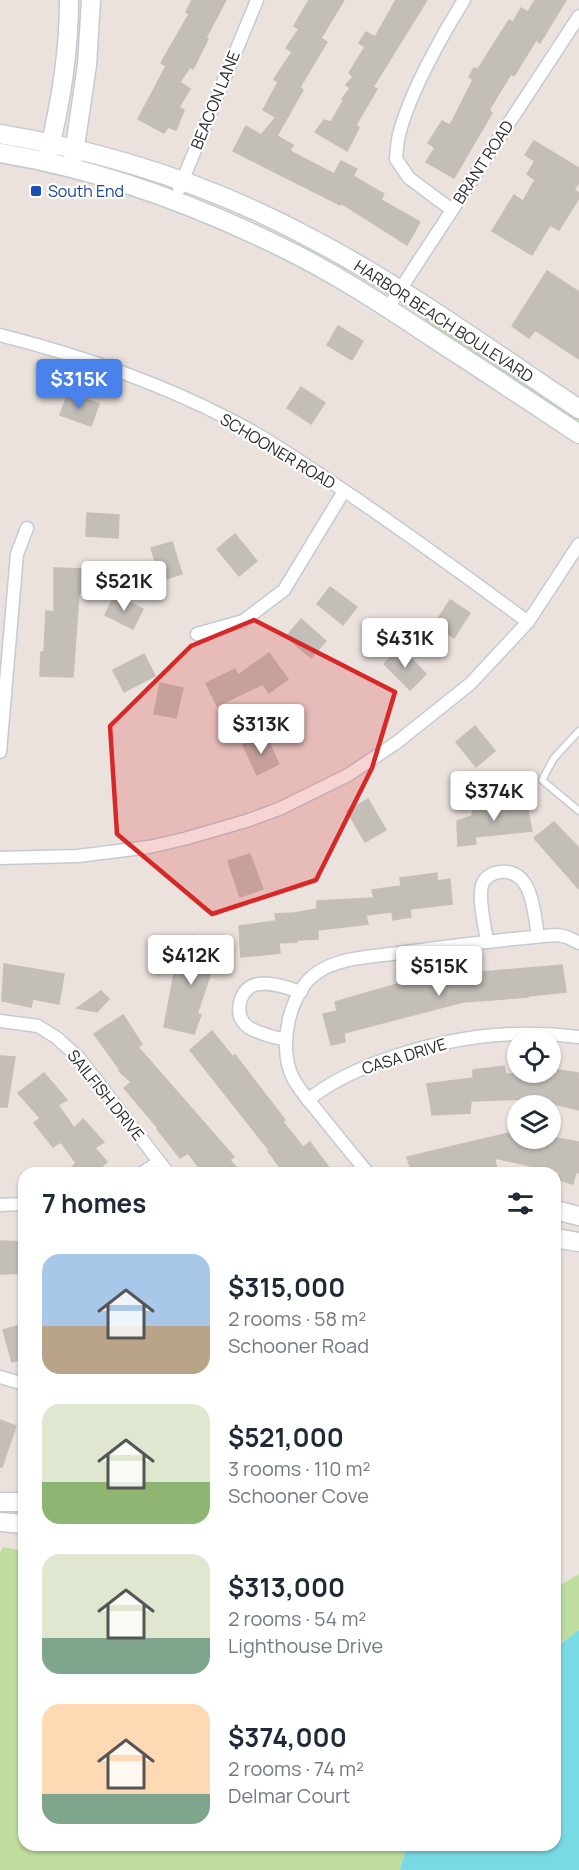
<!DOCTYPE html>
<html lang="en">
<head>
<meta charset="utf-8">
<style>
	:root { --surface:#fff; --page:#f6f6f7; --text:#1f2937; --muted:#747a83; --accent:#4982eb }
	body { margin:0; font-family:Manrope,sans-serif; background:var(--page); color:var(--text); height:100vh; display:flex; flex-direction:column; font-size:22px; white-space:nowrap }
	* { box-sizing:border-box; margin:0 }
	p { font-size:20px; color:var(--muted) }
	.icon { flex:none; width:33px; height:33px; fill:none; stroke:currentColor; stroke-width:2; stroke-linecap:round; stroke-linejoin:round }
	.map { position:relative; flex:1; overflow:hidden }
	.details { position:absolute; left:18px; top:1167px; width:543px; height:684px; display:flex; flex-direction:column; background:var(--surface); border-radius:18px; box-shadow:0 2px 4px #0004 }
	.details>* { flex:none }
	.controls { position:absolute; left:507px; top:1029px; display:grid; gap:12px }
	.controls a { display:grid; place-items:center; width:54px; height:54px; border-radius:50%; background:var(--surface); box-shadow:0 2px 4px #0004; font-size:30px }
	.price { position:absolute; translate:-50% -51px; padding:0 14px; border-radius:6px; background:#fff; color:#222; font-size:20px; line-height:39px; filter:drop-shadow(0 2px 3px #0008) }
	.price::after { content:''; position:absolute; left:50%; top:36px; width:18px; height:14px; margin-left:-9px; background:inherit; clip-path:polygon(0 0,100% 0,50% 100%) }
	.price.selected { background:var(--accent); color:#fff }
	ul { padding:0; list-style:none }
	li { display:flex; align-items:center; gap:18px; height:150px; padding:0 24px }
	li span { display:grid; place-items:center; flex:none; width:168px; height:120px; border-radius:18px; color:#555 }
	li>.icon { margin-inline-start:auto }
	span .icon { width:72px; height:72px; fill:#fffc; stroke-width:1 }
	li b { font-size:26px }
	h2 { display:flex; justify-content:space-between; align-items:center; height:72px; padding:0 24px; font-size:26px }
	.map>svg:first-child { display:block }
	.green { fill:#bedd9e }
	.water { fill:#78dae5 }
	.building { fill:#c3beb8; stroke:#c6beb7; stroke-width:1.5 }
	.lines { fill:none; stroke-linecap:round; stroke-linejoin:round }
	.lane-casing { stroke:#c5cad2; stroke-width:9 }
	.street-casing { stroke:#c5cad2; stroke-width:15 }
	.secondary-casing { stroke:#c5cad2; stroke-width:21 }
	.lane { stroke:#fff; stroke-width:6 }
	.street { stroke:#fff; stroke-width:12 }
	.secondary { stroke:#fff; stroke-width:18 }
	.marked { fill:#d62828; fill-opacity:0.2; stroke:#d62828; stroke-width:4.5; stroke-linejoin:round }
	.transit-dot { fill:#1a4fb4; stroke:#fff; stroke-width:2 }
	.labels { text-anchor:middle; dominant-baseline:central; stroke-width:4.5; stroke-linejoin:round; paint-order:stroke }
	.street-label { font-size:16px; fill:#2a2a2a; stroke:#fff }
	.transit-label { font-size:16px; fill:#164399; stroke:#fff; text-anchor:start }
</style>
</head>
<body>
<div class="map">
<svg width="579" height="1870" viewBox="0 0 579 1870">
	<rect width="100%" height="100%" fill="#ebe2dd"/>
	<!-- green -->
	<g class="green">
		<polygon points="426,317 579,417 579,427 422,321"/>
		<polygon points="3,1547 24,1551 24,1845 407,1845 400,1870 0,1870 0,1553"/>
		<polygon points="555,1558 562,1584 579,1574 579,1630 555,1648"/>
	</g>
	<!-- water -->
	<polygon class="water" points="579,1630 579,1870 400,1870 407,1845 555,1845 555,1648"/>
	<!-- building -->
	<g class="building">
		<polygon points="192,0 226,0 206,38 208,39 193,69 190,67 180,82 190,89 179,107 184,110 176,130 168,127 164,133 138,119 166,66 161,63 189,14 186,12"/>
		<polygon points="309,0 344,0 321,38 327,42 300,87 303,90 277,136 293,145 290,151 334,174 341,161 357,169 353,176 384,194 381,200 420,222 407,245 341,203 340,205 233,151 246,126 261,135 276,117 263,110 278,82 274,79 292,52 286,48 299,29 294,26"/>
		<polygon points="396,0 427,0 373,87 377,89 356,125 359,128 347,151 315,132 324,120 331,122 344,99 342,99 350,88 346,85 353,77 349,73 365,47 359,43 366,32 375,37"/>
		<polygon points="535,0 566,0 540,43 536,40 514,76 511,74 489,110 492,113 454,178 426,162 435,148 428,143 442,121 450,125 473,80 469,77 474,68 478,69 509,20 513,22 521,8 528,12"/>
		<polygon points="534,141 579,168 579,182 574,190 579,193 579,198 559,230 550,225 532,255 492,231 514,195 523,201 535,180 527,174 535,161 525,155"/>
		<polygon points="547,271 579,292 579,359 535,330 529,338 512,326"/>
		<polygon points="338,326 363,341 352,360 327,345"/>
		<polygon points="301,387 325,403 311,424 287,408"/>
		<polygon points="68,393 99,404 91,426 60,415"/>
		<polygon points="87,513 119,515 118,538 86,536"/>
		<polygon points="235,534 257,561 239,576 217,549"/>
		<polygon points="172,542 182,574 161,580 151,548"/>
		<polygon points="54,568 88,569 88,593 79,593 73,677 40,676 41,652 44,652 46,611 54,612"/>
		<polygon points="330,587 357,607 343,625 317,604"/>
		<polygon points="115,595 143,609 133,629 105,615"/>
		<polygon points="450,600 470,613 454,638 434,625"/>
		<polygon points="301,619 326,641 311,658 286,637"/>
		<polygon points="400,647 426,674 410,690 384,664"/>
		<polygon points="269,653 288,679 269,693 263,684 217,706 206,683 235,669 238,675"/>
		<polygon points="144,654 155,676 124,692 113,670"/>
		<polygon points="160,683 183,688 176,718 154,714"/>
		<polygon points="475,726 495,751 476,767 456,742"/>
		<polygon points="265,734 279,764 257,775 243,745"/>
		<polygon points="368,799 386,830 365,842 347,811"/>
		<polygon points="526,801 532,831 475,837 476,844 458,846 457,821 472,816 473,810"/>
		<polygon points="554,822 579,848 579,889 534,838"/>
		<polygon points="250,854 263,889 240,897 228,861"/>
		<polygon points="437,873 437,881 450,879 452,904 410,909 411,917 393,920 392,912 366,915 368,924 318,930 318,939 297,940 297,942 279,943 280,953 241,957 239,926 276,921 275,914 294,913 317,909 317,901 374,898 372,890 401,886 400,878"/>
		<polygon points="194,935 221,943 197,1014 201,1015 194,1034 164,1027 174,974 182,975"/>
		<polygon points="4,964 64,974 59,1004 33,999 31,1007 2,1001"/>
		<polygon points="562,965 566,992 528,996 528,997 463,1002 344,1033 345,1042 331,1045 323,1014 337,1011 335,1002 418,978 421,985 469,973"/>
		<polygon points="101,991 109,999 97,1012 77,1008"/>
		<polygon points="123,1015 142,1044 138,1047 234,1157 230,1160 241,1173 203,1173 188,1153 180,1158 157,1129 158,1128 124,1088 131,1082 119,1071 120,1070 94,1034"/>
		<polygon points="212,1031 233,1057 235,1055 285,1120 283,1122 303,1147 310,1142 333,1173 284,1173 268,1151 269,1150 190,1050"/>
		<polygon points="0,1056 15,1057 7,1107 0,1107"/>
		<polygon points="504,1066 506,1074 557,1074 558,1070 578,1073 579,1110 550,1103 552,1098 471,1101 470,1113 432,1115 427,1084 473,1078 473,1070"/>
		<polygon points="44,1073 67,1100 58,1105 74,1128 83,1119 104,1142 95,1148 107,1162 94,1173 66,1173 76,1163 61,1142 53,1147 34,1123 40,1118 18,1093"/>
		<polygon points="518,1131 518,1138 550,1137 579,1142 579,1173 576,1172 573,1184 559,1180 559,1172 494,1158 497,1168 476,1173 460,1173 460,1170 448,1173 412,1173 407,1157"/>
		<polygon points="0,1241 24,1242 24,1273 0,1274"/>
		<polygon points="24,1324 24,1359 12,1362 3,1330"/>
		<polygon points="0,1420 16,1426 2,1467 0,1467"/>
	</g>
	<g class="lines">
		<defs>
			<polyline id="lane" points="579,731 554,758 542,780 579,811"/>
			<g id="street">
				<polyline points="179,189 257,0"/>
				<path d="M452 210 409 178 396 159C397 150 397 140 400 131 411 91 442 35 464 0"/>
				<polyline points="388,308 579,16"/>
				<path d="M0 335C79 355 158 382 231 420 270 440 306 465 343 490 406 532 467 577 528 622"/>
				<polyline points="197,634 243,621 284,590 344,491"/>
				<polyline points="0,752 17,554 27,528"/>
				<polyline points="0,858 78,856 149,847 184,839 246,821 279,809 348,775 396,743 470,684 528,622 579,544"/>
				<path d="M487 941C485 926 478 900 482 885 485 877 492 873 500 872 533 868 534 914 538 936"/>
				<polyline points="0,1021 38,1026 57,1038 79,1058 168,1173"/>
				<path d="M286 1040C263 1034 231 1030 241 999 244 991 250 985 259 984 272 982 288 988 301 992"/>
				<path d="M308 1100C330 1082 354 1071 381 1061 444 1038 511 1028 579 1037"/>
				<polyline points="142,1173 159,1162"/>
				<path d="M368 1173C351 1153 335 1133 319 1113 309 1101 298 1089 292 1076 278 1046 289 991 318 972 341 957 372 957 398 953 451 946 503 939 557 935L567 937 579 943"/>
				<polyline points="0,1205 24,1204"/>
				<polyline points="0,1377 24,1384"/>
			</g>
			<g id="secondary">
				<path d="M0 134C108 152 217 187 314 240 407 289 492 351 579 409"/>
				<path d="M0 153C97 169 191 203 279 246 331 271 379 302 427 334 478 367 528 400 579 434"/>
				<path d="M48 154C61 103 69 52 69 0"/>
				<polyline points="73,160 87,65 91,0"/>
				<polyline points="555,1210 579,1216"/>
				<polyline points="555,1238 579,1242"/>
				<polyline points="0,1502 24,1502"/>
				<polyline points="0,1522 24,1524"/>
			</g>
		</defs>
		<!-- lane casing -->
		<use href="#lane" class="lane-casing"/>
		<!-- street casing -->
		<use href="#street" class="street-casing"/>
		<!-- secondary casing -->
		<use href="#secondary" class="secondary-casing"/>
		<!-- lane -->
		<use href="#lane" class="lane"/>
		<!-- street -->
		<use href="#street" class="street"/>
		<!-- secondary -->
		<use href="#secondary" class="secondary"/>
	</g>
	<!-- marked area -->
	<path class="marked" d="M254 620 395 692 372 768 316 880 212 914 117 834 110 726 191 646Z"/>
	<!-- markers -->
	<rect class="transit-dot" x="30" y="185" width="12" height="12" rx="3"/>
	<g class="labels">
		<!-- street labels -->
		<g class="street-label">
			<text transform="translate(215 100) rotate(-68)">BEACON LANE</text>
			<text transform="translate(483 162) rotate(-57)">BRANT ROAD</text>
			<text transform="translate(444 321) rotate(33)">HARBOR BEACH BOULEVARD</text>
			<text transform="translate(278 451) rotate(31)">SCHOONER ROAD</text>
			<text transform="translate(404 1056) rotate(-17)">CASA DRIVE</text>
			<text transform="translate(106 1095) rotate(51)">SAILFISH DRIVE</text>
		</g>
		<!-- transit labels -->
		<g class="transit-label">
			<text x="48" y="191">South End</text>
		</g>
	</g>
</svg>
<div class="controls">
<a><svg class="icon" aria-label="locate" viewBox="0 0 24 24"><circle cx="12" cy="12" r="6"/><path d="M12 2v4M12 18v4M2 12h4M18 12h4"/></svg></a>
<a><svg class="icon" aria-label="layers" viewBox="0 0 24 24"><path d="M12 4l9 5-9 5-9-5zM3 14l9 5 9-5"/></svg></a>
</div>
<b class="price selected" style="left:79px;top:410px">$315K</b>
<b class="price" style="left:124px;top:612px">$521K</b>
<b class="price" style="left:405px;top:669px">$431K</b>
<b class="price" style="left:261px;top:755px">$313K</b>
<b class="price" style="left:494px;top:822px">$374K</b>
<b class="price" style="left:191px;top:986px">$412K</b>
<b class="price" style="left:439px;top:997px">$515K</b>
<section class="details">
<h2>7 homes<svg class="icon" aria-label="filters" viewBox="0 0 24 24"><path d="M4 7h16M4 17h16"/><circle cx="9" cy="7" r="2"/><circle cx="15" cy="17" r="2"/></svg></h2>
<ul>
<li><span style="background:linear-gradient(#a9c7e8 60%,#b9a48a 0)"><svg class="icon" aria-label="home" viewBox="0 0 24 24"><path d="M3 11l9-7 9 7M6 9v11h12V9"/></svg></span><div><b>$315,000</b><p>2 rooms · 58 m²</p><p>Schooner Road</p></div></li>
<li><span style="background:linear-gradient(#dfe7d0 65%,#8fb573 0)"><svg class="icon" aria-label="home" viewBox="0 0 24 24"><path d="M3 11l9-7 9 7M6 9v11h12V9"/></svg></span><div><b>$521,000</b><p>3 rooms · 110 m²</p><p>Schooner Cove</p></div></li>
<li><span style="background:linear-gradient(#dfe7d0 70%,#7fa58c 0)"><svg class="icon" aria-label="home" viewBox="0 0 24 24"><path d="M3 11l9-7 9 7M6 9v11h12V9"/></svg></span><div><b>$313,000</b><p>2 rooms · 54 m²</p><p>Lighthouse Drive</p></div></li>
<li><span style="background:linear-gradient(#ffd9b3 75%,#7fa58c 0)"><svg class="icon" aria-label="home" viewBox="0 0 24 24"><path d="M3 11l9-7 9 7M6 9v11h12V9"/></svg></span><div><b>$374,000</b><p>2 rooms · 74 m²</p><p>Delmar Court</p></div></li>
</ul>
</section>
</div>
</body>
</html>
